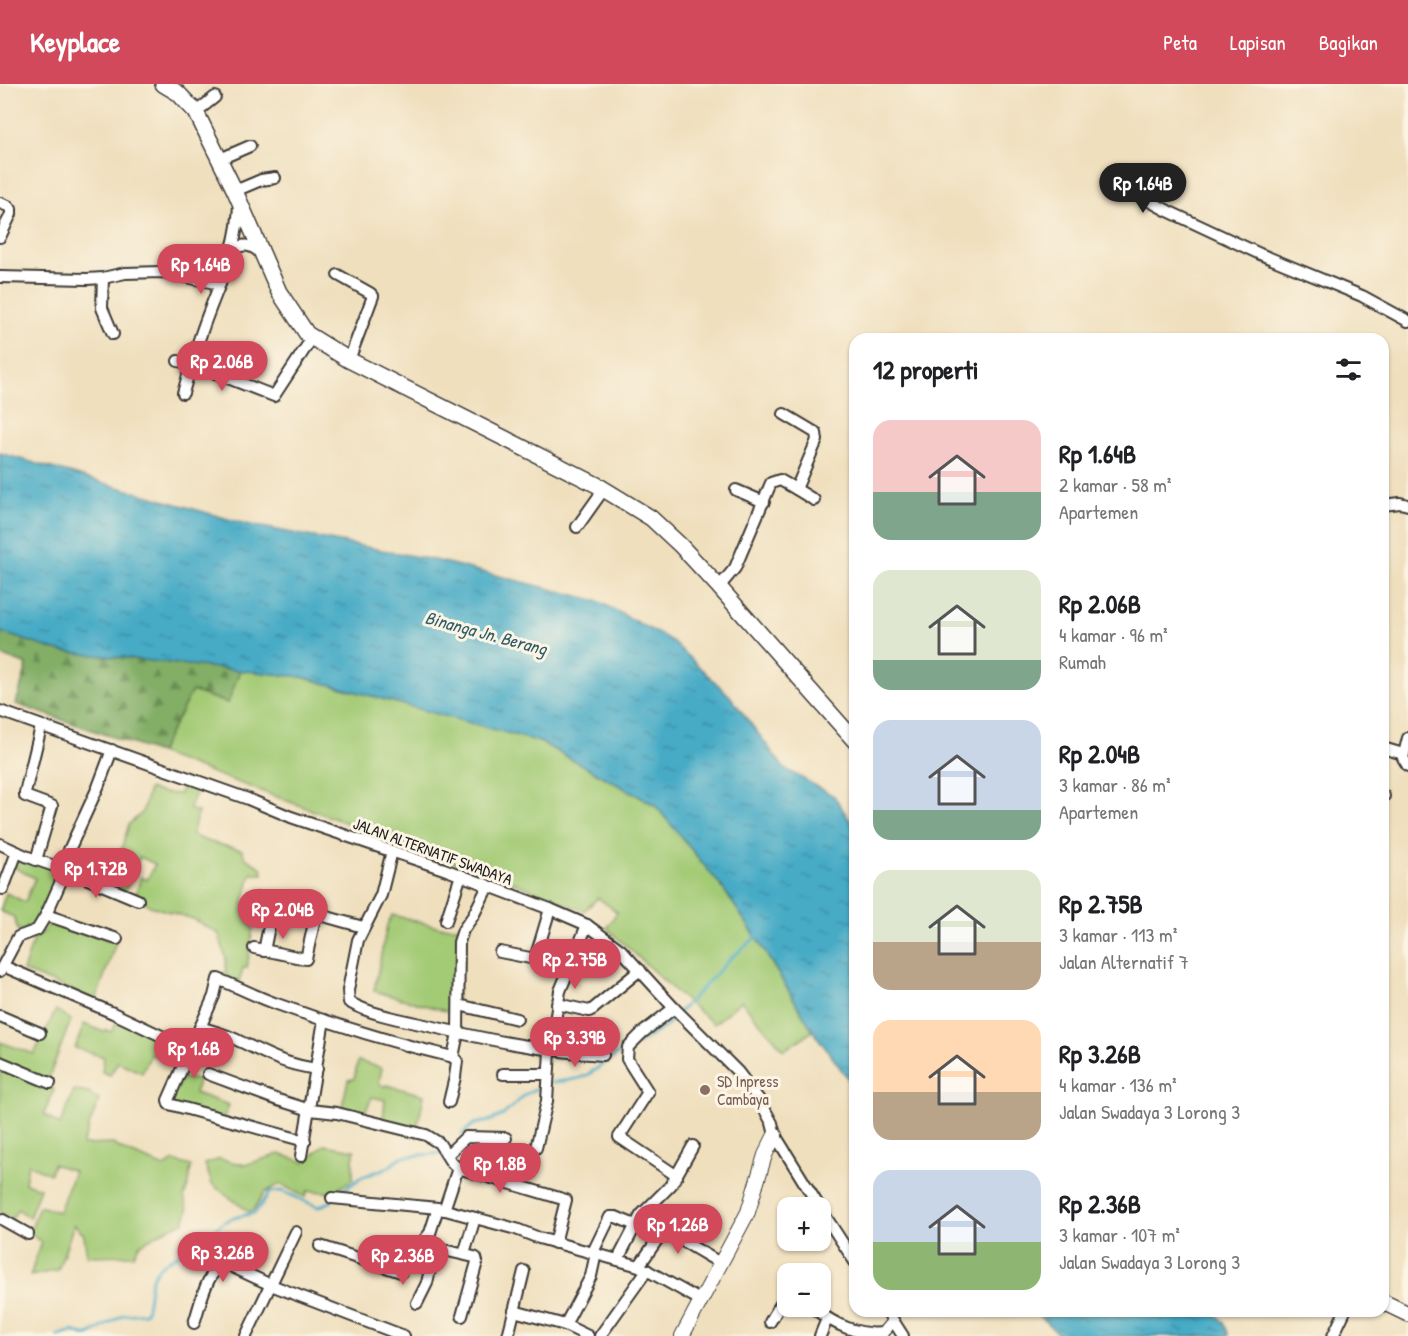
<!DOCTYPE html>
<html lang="id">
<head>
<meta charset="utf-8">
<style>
	:root { --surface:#fff; --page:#f2f2f2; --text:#202124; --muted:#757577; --accent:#d1495b }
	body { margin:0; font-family:"Patrick Hand",sans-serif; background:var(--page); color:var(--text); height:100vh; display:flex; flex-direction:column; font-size:22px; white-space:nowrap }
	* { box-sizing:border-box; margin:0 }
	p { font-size:20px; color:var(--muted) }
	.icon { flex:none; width:33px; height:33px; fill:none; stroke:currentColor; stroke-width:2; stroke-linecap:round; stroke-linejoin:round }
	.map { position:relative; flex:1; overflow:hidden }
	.details { position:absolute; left:849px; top:249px; width:540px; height:984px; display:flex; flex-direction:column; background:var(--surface); border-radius:18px; box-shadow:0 2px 4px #0004 }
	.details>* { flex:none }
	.tools { position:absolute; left:777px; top:1113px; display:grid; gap:12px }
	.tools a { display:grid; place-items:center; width:54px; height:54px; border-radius:12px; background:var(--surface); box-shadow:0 2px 4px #0004; font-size:30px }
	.price { position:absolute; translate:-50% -51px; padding:0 14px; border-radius:21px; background:var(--accent); color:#fff; font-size:20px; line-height:39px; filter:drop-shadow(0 2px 3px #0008) }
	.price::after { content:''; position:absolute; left:50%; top:36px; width:18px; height:14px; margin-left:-9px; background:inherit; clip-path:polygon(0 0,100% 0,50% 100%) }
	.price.current { background:#222; color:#fff }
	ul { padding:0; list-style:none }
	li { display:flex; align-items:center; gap:18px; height:150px; padding:0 24px }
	li span { display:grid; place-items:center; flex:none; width:168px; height:120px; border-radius:18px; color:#555 }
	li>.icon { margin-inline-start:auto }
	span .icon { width:72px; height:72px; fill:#fffc; stroke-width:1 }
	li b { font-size:26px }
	h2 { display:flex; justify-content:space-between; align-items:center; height:72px; padding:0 24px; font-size:26px }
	header { display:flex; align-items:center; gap:36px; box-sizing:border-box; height:84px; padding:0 30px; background:var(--accent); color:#fff }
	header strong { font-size:28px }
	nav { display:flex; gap:33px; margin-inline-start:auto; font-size:21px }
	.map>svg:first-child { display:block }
	.green { fill:#a3ca75; stroke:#607348; stroke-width:1.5 }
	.forest { fill:url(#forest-firs); stroke:#4f6541; stroke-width:1.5 }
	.water { fill:url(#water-ripples); stroke:#316471; stroke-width:1.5 }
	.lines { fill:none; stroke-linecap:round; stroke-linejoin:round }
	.stream { stroke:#46abc6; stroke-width:3 }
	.minor-casing { stroke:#3c3934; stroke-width:14 }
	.tertiary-casing { stroke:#3c3934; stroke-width:16 }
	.secondary-casing { stroke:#3c3934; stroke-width:18 }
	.minor { stroke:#fff; stroke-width:10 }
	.tertiary { stroke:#fff; stroke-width:14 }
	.secondary { stroke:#fff; stroke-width:15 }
	.education-dot { fill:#8d6e63; stroke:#fcf5e5; stroke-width:2 }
	.labels { text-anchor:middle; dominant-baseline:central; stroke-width:6; stroke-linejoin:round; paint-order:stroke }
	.street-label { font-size:16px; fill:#1c1c1c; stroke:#fcf5e5 }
	.education-label { font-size:16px; fill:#785e54; stroke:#fcf5e5; text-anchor:start }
	.water-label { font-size:18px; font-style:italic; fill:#2f5c68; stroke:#fcf5e5 }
</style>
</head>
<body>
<header>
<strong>Keyplace</strong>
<nav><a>Peta</a><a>Lapisan</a><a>Bagikan</a></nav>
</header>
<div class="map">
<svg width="1408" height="1252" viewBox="0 0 1408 1252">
	<defs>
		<pattern id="forest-firs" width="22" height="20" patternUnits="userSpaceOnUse" patternTransform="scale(1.5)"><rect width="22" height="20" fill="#82ae66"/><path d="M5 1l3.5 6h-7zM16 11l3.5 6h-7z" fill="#6a8d53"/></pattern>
		<pattern id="water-ripples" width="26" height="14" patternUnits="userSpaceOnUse" patternTransform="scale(1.5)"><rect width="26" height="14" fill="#46abc6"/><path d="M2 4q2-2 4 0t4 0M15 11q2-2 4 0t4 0" fill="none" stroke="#3a8aa0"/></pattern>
	</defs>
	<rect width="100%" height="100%" fill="#fcf5e5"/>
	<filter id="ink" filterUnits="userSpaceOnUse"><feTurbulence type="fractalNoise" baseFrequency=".0167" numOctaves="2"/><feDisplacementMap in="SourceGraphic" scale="12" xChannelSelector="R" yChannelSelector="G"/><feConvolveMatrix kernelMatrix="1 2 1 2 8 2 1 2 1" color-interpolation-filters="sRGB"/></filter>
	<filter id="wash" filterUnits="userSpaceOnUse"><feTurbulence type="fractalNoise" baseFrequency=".008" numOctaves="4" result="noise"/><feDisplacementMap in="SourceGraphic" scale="24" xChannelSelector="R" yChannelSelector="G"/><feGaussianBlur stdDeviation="1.35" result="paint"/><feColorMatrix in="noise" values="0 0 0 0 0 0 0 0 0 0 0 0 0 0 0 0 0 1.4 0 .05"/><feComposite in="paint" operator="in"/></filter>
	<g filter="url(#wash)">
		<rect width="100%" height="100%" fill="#efdfbd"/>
		<!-- green -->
		<g class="green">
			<polygon points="240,586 302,593 540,658 655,721 722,803 756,853 813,947 784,966 741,917 714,940 678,910 607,844 617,828 598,814 584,827 515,799 438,773 159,669 192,607 227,619"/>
			<polygon points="184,695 200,700 189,725 198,728 192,751 206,757 242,766 245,774 262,784 263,790 251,790 242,826 253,844 247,884 243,884 239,900 226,892 226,875 219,850 193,835 150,822 135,812 141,793 147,796 155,780 140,773 125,808 113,802 118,788 115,787 129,740 142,729 149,705 163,709 180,710"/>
			<polygon points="19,771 63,788 37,844 18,847 14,833 0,827 6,809 25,818 35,794 15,784"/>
			<polygon points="392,831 440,843 461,843 456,930 374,907 387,841"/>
			<polygon points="51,836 116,858 96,916 23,887 34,854 43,848"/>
			<polygon points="56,926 71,936 47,998 54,1006 44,1030 60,1041 74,1006 89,1009 99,1016 82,1061 113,1060 125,1067 164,1083 174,1077 191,1082 189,1099 184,1113 188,1126 184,1138 165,1146 139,1161 134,1171 87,1172 84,1151 74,1140 58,1186 30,1192 41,1159 30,1148 39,1122 59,1128 74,1087 53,1080 50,1090 28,1080 25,1099 40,1104 29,1134 18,1125 11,1136 0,1129 0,958 34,970"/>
			<polygon points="119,934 192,967 182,983 151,970 142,989 118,978 110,991 102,988 104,973 75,964 84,940 104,948 107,946 111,948"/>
			<polygon points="358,977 382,984 379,999 385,1003 386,1001 424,1011 417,1045 383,1036 385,1016 372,1013 363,1033 341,1028 348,996 354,995"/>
			<polygon points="183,994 198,996 195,1009 229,1021 222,1038 167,1022"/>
			<polygon points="324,1061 355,1066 353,1076 353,1095 329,1111 327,1108 308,1107 305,1113 280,1100 264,1109 254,1126 249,1128 212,1100 205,1080 220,1075 245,1081 279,1070 305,1078"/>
		</g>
		<!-- forest -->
		<polygon class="forest" points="0,548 59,567 240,586 228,619 192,607 159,669 16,620 27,581 0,571"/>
		<!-- water -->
		<g class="water">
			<polygon points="0,369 246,440 439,477 598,517 672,557 730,612 784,684 834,712 855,744 855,1004 813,947 756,853 722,803 655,721 540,658 302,593 59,567 0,548"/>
			<polygon points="1035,1227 1210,1227 1224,1238 1229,1252 1060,1252"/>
		</g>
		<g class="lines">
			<!-- stream -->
			<g class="stream">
				<polyline points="637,960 665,943 731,874 756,853"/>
				<path d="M552 999C562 996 575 997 585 992 601 984 608 973 626 966"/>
				<polyline points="462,1050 474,1040 489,1037 503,1031 526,1010 545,1001"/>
				<polyline points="341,1108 360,1094 389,1083 401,1073 443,1069"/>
				<path d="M58 1252 73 1247 83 1251H89L123 1231 145 1229C151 1217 147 1203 153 1192 164 1173 190 1166 207 1154 213 1150 217 1142 224 1138 234 1133 244 1131 255 1129L270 1108 282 1107 318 1123 332 1117"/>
			</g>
		</g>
	</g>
	<g filter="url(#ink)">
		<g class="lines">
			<defs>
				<g id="minor">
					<polyline points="196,28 215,13"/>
					<polyline points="220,75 250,62"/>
					<polyline points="235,107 261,96 275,94"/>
					<polyline points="1131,107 1168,127 1260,170 1362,212 1408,237"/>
					<polyline points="0,119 8,122 11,125 11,130 0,153"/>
					<path d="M233 165C245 159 252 161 262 170"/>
					<polyline points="338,191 370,209 373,212 349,276"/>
					<polyline points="0,193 87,195 103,194 125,189 161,188 220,200"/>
					<polyline points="103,194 102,224 113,250"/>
					<polyline points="178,277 192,280 274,312 312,254"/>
					<path d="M183 309C189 288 195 267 202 247 217 202 238 168 239 119"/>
					<polyline points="796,405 814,416"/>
					<polyline points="736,406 764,418"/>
					<polyline points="1383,421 1400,419 1408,421"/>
					<polyline points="577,443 604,405"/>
					<polyline points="719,503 735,484 771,399 780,396 796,405 817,356 816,349 784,330"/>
					<polyline points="0,627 248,715 291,733 444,785 550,825 587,841 621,866 674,924 738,988 760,1017 772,1039 775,1051 820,1124"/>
					<polyline points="1408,654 1403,674 1408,682"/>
					<polyline points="1383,664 1403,670"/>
					<polyline points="1383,712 1384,712"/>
					<polyline points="0,760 28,773 66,786 138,816"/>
					<path d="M392 767 381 811 358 856 348 906 349 918C369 930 402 936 425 941 484 955 542 967 603 971"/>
					<polyline points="36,776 52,722 25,712 25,709 41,643"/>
					<polyline points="3,805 17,768"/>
					<polyline points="259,814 363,843"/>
					<polyline points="46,831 117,855"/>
					<polyline points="446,837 461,791"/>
					<polyline points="254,864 306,875 316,830"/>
					<polyline points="264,867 274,818"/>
					<polyline points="500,868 535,875 550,825"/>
					<polyline points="3,882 113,929 187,964 193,961"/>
					<polyline points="0,887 18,853 37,846 46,831 66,786 69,766 98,703 112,666"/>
					<polyline points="557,920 589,927 593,925 640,886"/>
					<polyline points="459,921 517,935"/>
					<polyline points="674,924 642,949 628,963 627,975 648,1008 619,1053 677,1092"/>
					<polyline points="0,932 40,949"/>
					<path d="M200 943C212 947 225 950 237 956 267 970 282 980 317 985"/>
					<polyline points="0,978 50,999"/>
					<polyline points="208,990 278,1016 310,1026 337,1029 426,1051 439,1059 451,1078 458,1084"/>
					<polyline points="503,990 548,990"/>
					<polyline points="449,1018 455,993 457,977 453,973"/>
					<path d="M305 1057 169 1020 168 1016 214 912 218 895C238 903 257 913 277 920 335 941 394 959 453 973L458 949 459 858 463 846 473 832 488 802"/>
					<polyline points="536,1064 547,1017 550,967 560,907 587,841"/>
					<polyline points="448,1070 466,1053 506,1054"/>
					<polyline points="301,1072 324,936"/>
					<polyline points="332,1114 438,1124 516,1145 539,1154 639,1182 700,1216"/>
					<polyline points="820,1124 855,1178"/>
					<polyline points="444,1126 458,1084 566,1116 555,1159"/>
					<polyline points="3,1136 28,1150"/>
					<polyline points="664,1146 677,1130"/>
					<polyline points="320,1162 401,1188 410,1169 420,1161 430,1149 438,1124"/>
					<polyline points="593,1168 610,1133 616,1133 635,1141"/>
					<polyline points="464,1170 475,1134"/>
					<polyline points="618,1175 641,1131 671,1101 693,1062"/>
					<polyline points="639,1182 664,1146 720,1179"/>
					<polyline points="417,1219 427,1199 435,1164 474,1173 476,1174 477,1178 462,1232"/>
					<path d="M814 1222 815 1225C833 1240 859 1252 883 1249L893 1237"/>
					<polyline points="514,1227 565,1241 591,1192 596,1169"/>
					<polyline points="887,1227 903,1252"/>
					<polyline points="770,1238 788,1208"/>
					<path d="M194 1239C200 1222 207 1183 226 1180L271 1201 404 1252"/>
					<polyline points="565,1241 588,1252"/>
					<polyline points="246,1252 296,1148"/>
					<polyline points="508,1252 524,1187"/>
					<polyline points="600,1252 647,1186"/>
					<polyline points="820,1252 827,1235"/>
					<polyline points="1333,1252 1345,1227"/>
				</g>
				<polyline id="tertiary" points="682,1252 748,1128 765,1071 775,1051"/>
				<g id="secondary">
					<polyline points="163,0 178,9 196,28 235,107 279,208 307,250 349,276 597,401 651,434 680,461 719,503 855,657"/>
					<polyline points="1383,1218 1408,1230"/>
				</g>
			</defs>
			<!-- minor casing -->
			<use href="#minor" class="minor-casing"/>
			<!-- tertiary casing -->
			<use href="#tertiary" class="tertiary-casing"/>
			<!-- secondary casing -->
			<use href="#secondary" class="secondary-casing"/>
			<!-- minor -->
			<use href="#minor" class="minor"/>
			<!-- tertiary -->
			<use href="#tertiary" class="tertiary"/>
			<!-- secondary -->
			<use href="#secondary" class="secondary"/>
		</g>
	</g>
	<!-- markers -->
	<circle class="education-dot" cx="705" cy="1006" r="6"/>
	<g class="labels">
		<!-- street labels -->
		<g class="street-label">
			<text transform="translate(433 767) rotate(20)">JALAN ALTERNATIF SWADAYA</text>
		</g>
		<!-- education labels -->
		<g class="education-label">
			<text x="717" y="997">SD Inpress<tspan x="717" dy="18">Cambaya</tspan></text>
		</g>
		<!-- water labels -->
		<g class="water-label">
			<text transform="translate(486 549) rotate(15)">Binanga Jn. Berang</text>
		</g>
	</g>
</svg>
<div class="tools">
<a>+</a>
<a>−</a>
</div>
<b class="price current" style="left:1143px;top:130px">Rp 1.64B</b>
<b class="price" style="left:201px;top:211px">Rp 1.64B</b>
<b class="price" style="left:222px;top:308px">Rp 2.06B</b>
<b class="price" style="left:96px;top:815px">Rp 1.72B</b>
<b class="price" style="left:283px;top:856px">Rp 2.04B</b>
<b class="price" style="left:575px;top:906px">Rp 2.75B</b>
<b class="price" style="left:575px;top:984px">Rp 3.39B</b>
<b class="price" style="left:194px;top:995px">Rp 1.6B</b>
<b class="price" style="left:500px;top:1110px">Rp 1.8B</b>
<b class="price" style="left:678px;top:1171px">Rp 1.26B</b>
<b class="price" style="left:223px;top:1199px">Rp 3.26B</b>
<b class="price" style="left:403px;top:1202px">Rp 2.36B</b>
<section class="details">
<h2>12 properti<svg class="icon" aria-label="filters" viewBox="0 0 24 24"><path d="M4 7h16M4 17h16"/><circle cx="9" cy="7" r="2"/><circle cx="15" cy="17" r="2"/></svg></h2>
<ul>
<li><span style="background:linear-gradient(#f6c9c9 60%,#7fa58c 0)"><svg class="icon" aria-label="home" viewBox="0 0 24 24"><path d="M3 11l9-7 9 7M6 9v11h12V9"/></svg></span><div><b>Rp 1.64B</b><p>2 kamar · 58 m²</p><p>Apartemen</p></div></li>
<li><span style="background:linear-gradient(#dfe7d0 75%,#7fa58c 0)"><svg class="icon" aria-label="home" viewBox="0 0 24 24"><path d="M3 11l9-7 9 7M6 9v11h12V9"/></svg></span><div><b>Rp 2.06B</b><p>4 kamar · 96 m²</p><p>Rumah</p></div></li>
<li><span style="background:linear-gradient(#c9d6e8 75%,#7fa58c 0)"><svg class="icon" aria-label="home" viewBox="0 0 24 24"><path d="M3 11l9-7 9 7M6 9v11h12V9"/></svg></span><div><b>Rp 2.04B</b><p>3 kamar · 86 m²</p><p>Apartemen</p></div></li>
<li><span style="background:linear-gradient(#dfe7d0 60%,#b9a48a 0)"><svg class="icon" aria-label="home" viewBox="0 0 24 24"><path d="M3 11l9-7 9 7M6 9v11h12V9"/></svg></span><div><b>Rp 2.75B</b><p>3 kamar · 113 m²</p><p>Jalan Alternatif 7</p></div></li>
<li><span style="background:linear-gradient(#ffd9b3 60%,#b9a48a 0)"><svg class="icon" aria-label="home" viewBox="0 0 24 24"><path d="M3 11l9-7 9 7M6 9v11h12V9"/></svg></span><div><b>Rp 3.26B</b><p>4 kamar · 136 m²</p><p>Jalan Swadaya 3 Lorong 3</p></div></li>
<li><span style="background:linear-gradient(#c9d6e8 60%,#8fb573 0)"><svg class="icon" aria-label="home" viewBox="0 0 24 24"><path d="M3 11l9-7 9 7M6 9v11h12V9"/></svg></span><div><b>Rp 2.36B</b><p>3 kamar · 107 m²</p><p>Jalan Swadaya 3 Lorong 3</p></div></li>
</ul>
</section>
</div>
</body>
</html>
